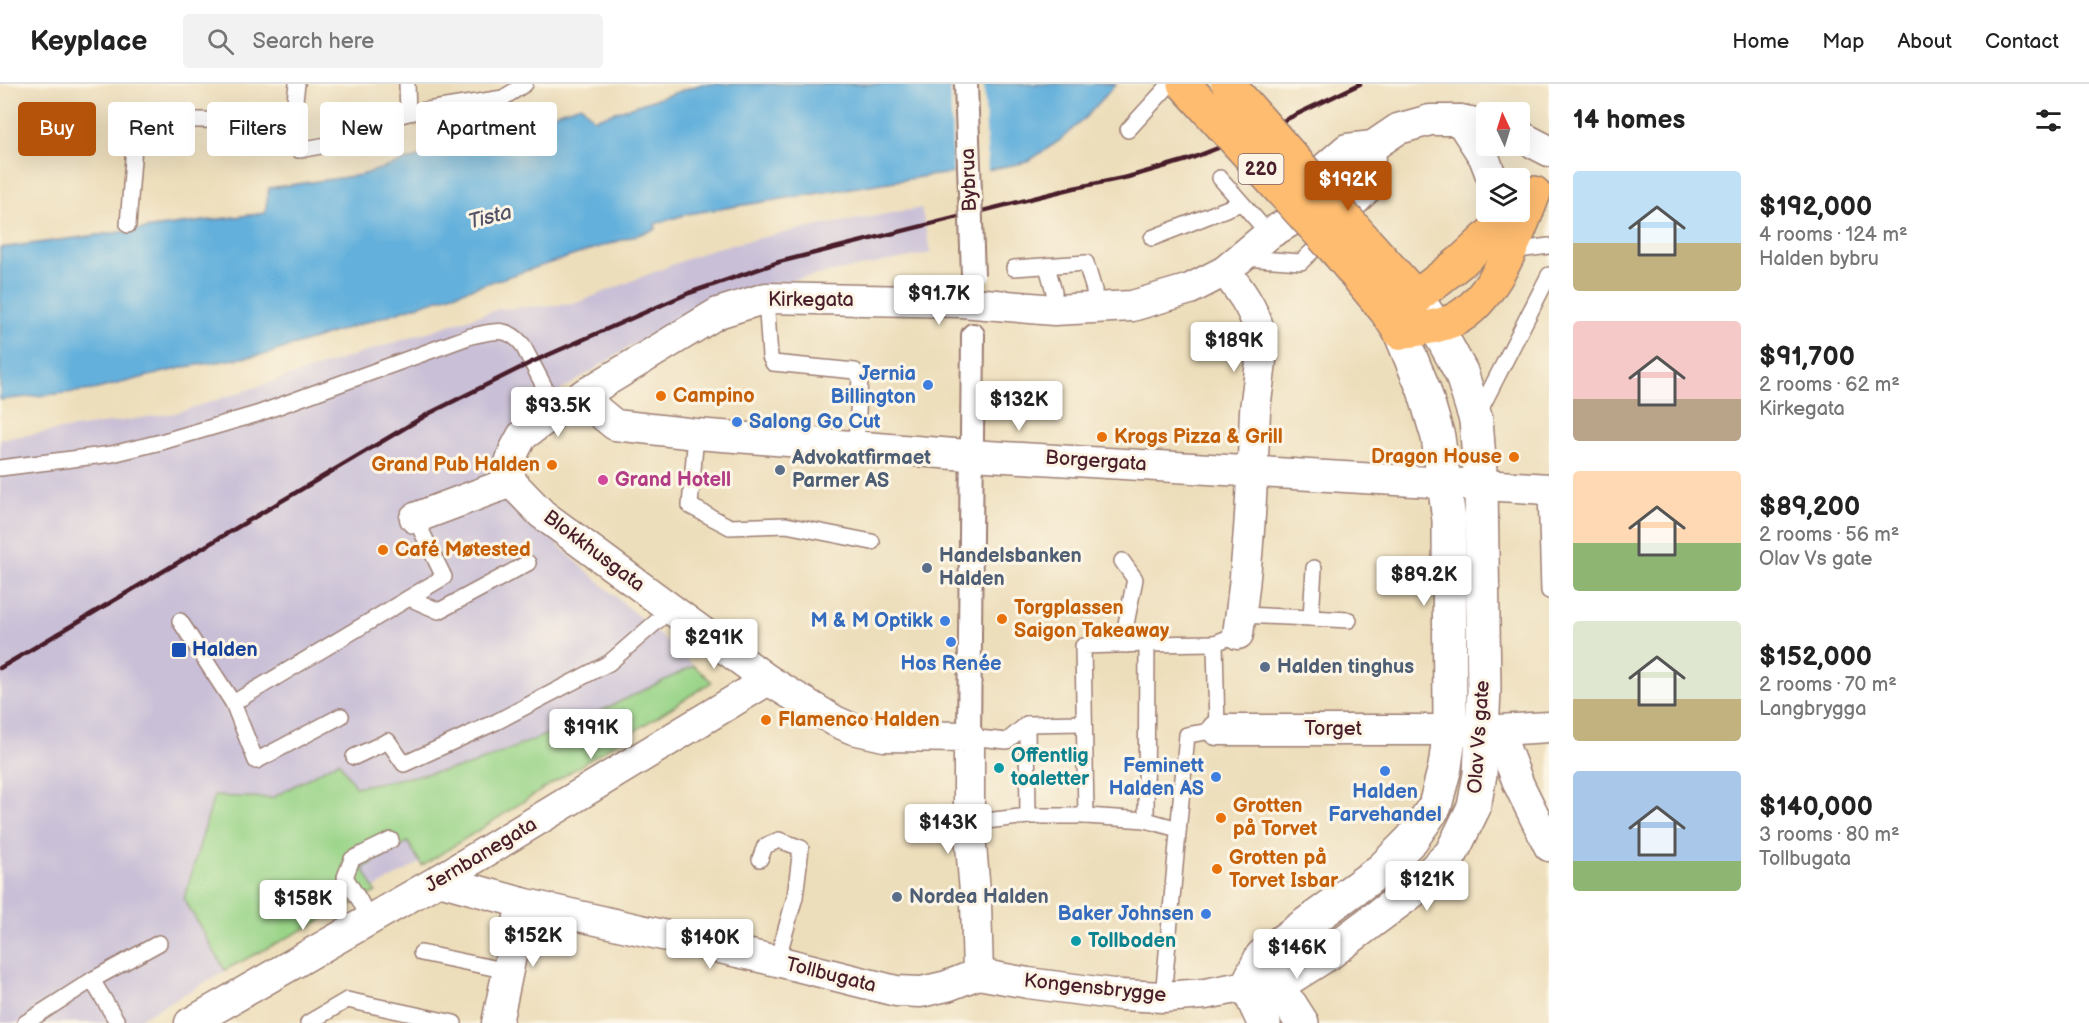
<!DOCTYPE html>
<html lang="en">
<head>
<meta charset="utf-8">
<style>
	:root { --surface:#fff; --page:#f2f2f2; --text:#222; --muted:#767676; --line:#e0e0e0; --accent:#b45309 }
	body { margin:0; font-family:"Balsamiq Sans",sans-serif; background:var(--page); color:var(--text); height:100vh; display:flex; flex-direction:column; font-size:22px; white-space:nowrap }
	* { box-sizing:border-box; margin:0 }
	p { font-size:20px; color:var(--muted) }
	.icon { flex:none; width:33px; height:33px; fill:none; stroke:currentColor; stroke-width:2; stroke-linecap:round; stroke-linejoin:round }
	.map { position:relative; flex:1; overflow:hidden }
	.panel { display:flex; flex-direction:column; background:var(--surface); width:540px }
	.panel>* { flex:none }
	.banner { position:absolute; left:18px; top:18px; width:570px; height:54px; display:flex; gap:12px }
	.needle { width:39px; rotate:356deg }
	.tools { position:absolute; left:1476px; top:18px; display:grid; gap:12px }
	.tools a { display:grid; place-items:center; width:54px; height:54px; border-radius:6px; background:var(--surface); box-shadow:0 6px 24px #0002; font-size:30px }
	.price { position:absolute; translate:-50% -51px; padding:0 14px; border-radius:6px; background:#fff; color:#222; font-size:20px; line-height:39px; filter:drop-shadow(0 2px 3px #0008) }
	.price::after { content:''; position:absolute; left:50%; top:36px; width:18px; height:14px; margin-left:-9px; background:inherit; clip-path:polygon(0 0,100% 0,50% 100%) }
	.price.active { background:var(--accent); color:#fff }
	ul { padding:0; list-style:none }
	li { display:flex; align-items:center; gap:18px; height:150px; padding:0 24px }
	li span { display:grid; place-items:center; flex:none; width:168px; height:120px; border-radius:6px; color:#555 }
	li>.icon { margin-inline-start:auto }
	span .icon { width:72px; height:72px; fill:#fffc; stroke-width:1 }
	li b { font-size:26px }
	h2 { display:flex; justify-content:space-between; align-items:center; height:72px; padding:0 24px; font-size:26px }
	.tag { padding:0 21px; border-radius:6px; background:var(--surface); box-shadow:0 6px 24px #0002; font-size:21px; line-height:54px }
	.tag.active { background:var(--accent); color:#fff }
	header { display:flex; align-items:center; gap:36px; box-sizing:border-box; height:84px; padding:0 30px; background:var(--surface); border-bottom:2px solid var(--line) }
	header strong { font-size:28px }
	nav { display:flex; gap:33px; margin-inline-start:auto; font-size:21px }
	.search { width:420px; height:54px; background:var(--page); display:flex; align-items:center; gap:15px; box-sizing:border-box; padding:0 21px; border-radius:6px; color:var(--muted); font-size:22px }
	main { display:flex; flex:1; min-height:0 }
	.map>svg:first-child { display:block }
	.industrial { fill:#c9bfd7 }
	.green { fill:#99d488; stroke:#727a5a; stroke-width:1.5 }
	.water { fill:#63b0dc; stroke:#566884; stroke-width:1.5 }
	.pier { fill:#eddebb }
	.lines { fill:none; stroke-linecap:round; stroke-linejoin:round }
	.service-casing { stroke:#9c7e73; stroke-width:18 }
	.pedestrian-casing { stroke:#9c7e73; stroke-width:26 }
	.minor-casing { stroke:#9c7e73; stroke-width:33 }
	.tertiary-casing { stroke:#9c7e73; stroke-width:36 }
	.primary-casing { stroke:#9c7e73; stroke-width:36 }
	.service { stroke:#fff; stroke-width:15 }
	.pedestrian { stroke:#fff; stroke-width:22 }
	.minor { stroke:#fff; stroke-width:30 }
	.tertiary { stroke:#fff; stroke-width:33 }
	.primary { stroke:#febc70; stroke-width:33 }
	.rail { stroke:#4a1f2b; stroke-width:4.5 }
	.pedestrian-bridge-casing { stroke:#9c7e73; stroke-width:26; stroke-linecap:butt }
	.primary-bridge-casing { stroke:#9c7e73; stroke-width:36; stroke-linecap:butt }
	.pedestrian-bridge { stroke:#fff; stroke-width:22 }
	.primary-bridge { stroke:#febc70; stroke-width:33 }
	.shop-dot { fill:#3f7fe0; stroke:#fcf5e5; stroke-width:2 }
	.food-dot { fill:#e8710a; stroke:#fcf5e5; stroke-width:2 }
	.service-dot { fill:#5c6f8a; stroke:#fcf5e5; stroke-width:2 }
	.hotel-dot { fill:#d1479c; stroke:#fcf5e5; stroke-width:2 }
	.transit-dot { fill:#1a4fb4; stroke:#fcf5e5; stroke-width:2 }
	.culture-dot { fill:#0f9aa8; stroke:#fcf5e5; stroke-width:2 }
	.labels { text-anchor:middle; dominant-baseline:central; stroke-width:6; stroke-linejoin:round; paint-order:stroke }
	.shield { fill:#fcf5e5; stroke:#7f5f63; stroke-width:1.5 }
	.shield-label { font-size:18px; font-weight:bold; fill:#4a1f2b }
	.street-label { font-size:20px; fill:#4a1f2b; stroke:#fcf5e5 }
	.shop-label { font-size:20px; font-weight:bold; fill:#366cbe; stroke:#fcf5e5; text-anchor:end }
	.food-label { font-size:20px; font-weight:bold; fill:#c56008; stroke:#fcf5e5; text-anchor:start }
	.service-label { font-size:20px; font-weight:bold; fill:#4e5e75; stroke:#fcf5e5; text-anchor:start }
	.hotel-label { font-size:20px; font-weight:bold; fill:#b23c85; stroke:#fcf5e5; text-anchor:start }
	.transit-label { font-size:20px; font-weight:bold; fill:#164399; stroke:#fcf5e5; text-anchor:start }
	.culture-label { font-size:20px; font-weight:bold; fill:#0d838f; stroke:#fcf5e5; text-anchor:start }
	.water-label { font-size:21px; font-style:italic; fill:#535269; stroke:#fcf5e5 }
</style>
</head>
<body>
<header>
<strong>Keyplace</strong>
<div class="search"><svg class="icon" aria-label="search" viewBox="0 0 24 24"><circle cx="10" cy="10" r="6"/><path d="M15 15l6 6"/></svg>Search here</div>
<nav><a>Home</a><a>Map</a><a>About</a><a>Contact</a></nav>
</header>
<main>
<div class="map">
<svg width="1549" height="939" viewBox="0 0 1549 939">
	<rect width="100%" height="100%" fill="#fcf5e5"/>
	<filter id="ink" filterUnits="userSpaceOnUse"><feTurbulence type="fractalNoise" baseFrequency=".0167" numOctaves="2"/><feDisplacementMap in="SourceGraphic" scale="12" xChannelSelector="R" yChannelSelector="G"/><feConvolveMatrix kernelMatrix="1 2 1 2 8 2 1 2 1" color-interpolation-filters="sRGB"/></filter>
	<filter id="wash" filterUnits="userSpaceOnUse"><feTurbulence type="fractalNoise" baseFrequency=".008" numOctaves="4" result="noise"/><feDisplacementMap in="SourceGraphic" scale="24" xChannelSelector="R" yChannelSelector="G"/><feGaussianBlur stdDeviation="1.35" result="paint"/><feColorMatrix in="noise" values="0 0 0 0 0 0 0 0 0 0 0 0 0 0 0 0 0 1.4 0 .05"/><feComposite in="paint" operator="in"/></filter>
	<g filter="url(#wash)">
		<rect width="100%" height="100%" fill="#eddebb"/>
		<!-- industrial -->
		<polygon class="industrial" points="921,124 931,169 761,202 717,216 629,263 521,332 512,398 559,462 712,598 470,751 132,939 0,939 0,355 176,329 499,225 574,220 712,165 797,146"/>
		<!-- green -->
		<polygon class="green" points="694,582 712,598 422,782 408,758 363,784 376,808 225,886 184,815 214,712 272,714 339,677 355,703 469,682 582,636"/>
		<!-- water -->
		<polygon class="water" points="702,0 1116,0 1086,33 1059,57 1027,78 993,85 927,92 687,130 655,140 656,145 267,270 185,283 93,306 0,316 0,164 265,129 269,104 361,91 581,21 594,35"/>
		<!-- pier -->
		<polygon class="pier" points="950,0 984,0 988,89 953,93"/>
	</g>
	<g filter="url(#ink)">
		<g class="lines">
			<defs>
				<g id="service">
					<polyline points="407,0 408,29"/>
					<polyline points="1128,46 1170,0"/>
					<polyline points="291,49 297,0"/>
					<polyline points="1220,94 1269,150"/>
					<polyline points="1344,137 1373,109 1369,77"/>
					<polyline points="128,141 136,35 261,37 291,49 299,66 343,58 363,42 408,29 503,14 525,0"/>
					<polyline points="1152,154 1241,119"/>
					<polyline points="1511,167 1549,162"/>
					<polyline points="1244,174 1301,178 1327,153"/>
					<polyline points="1047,182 1054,208 1054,226"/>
					<polyline points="1014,184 1086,179 1094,206 1095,225"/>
					<polyline points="766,214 770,273 773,279 855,287 860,293 856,363"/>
					<polyline points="1478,330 1549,191"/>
					<polyline points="696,350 690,422 730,443 786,441 872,458"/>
					<path d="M0 384 112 370 161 358 257 330 471 252C493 248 505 241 522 260L557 327"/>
					<polyline points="1546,405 1549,507"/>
					<polyline points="1122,477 1135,495 1126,540 1126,561"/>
					<polyline points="409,514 439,527 528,479"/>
					<polyline points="1241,531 1311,534 1314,484"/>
					<polyline points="1311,534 1349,536"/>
					<polyline points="180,537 233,619 444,493 415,434"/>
					<polyline points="233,619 256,677 341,632"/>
					<polyline points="969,653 1007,657 1027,640 1084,639"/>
					<polyline points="354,673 388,657 404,680 496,638 609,579 671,525"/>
					<polyline points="1028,732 1086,732"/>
					<polyline points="1146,736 1086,732 1083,562 1147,560"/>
					<polyline points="969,739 1028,732 1027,640"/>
					<polyline points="1178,745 1146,736 1147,560 1215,559"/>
					<polyline points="760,775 765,762 779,756 801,764 795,813 777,877"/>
					<polyline points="370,837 360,817 345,793 352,775 391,756"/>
					<polyline points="421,869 508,887"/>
					<polyline points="92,896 159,859"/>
					<polyline points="1163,913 1187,651 1217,646 1215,559 1238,550"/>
					<polyline points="25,939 92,896 118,939"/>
					<polyline points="308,939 347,916 454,939"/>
				</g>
				<polyline id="pedestrian" points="969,653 973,251"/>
				<g id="minor">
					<polyline points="1460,36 1484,73 1492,94"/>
					<polyline points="1520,52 1549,67"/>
					<polyline points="1296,115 1309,98 1347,65 1373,62 1398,45 1430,36 1460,36 1486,41"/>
					<path d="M1225 187C1239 205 1253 223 1259 246 1265 272 1257 301 1255 327 1252 402 1249 476 1238 550"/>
					<polyline points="584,310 599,328 615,341 696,350 954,370 1549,405"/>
					<polyline points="511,398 542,430 671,525 768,596 835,637 853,645 884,652 969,653 969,739 976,819 978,890"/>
					<polyline points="415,434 511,398 509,382 514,367 522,352 557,327 718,229 766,214 962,218 1054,226 1132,222 1190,205 1225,187 1269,150 1324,117 1369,77 1373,62"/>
					<polyline points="1217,646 1498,646 1519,701 1549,762"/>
					<polyline points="1498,646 1549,643"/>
					<polyline points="439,796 522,819 777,877 896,907 921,908 947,902 978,890"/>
					<polyline points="978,890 1028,899 1121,911 1163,913 1205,910 1247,902"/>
					<polyline points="190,939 439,796 768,596"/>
					<polyline points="497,939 522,819"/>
				</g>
				<g id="tertiary">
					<polyline points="1247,902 1286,896 1329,869 1411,808 1451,770 1474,723 1480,690 1484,606 1481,401 1476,336 1461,288 1444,257 1421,220"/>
					<polyline points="1247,902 1262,872 1382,785 1412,755 1435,722 1445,683 1450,645 1449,436 1438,353 1424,306 1400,248"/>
					<polyline points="1247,902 1290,920 1302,939"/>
					<polyline points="1247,902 1264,939"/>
				</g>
				<g id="primary">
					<polyline points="1363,154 1416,213"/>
					<polyline points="1339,170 1386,227 1400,248"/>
					<path d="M1400 248C1418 245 1436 244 1454 236 1494 217 1519 148 1534 109"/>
					<polyline points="1400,248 1416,213 1463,176 1514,128"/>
				</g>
			</defs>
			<!-- service casing -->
			<use href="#service" class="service-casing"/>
			<!-- pedestrian casing -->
			<use href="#pedestrian" class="pedestrian-casing"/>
			<!-- minor casing -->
			<use href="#minor" class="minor-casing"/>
			<!-- tertiary casing -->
			<use href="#tertiary" class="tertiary-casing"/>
			<!-- primary casing -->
			<use href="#primary" class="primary-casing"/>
			<!-- service -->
			<use href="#service" class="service"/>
			<!-- pedestrian -->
			<use href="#pedestrian" class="pedestrian"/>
			<!-- minor -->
			<use href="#minor" class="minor"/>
			<!-- tertiary -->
			<use href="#tertiary" class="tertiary"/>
			<!-- primary -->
			<use href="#primary" class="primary"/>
			<!-- rail -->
			<polyline class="rail" points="0,584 430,329 532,278 689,209 779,178 1074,104 1128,93 1187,76 1262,47 1360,0"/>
			<defs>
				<polyline id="pedestrian-bridge" points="966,0 973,191"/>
				<g id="primary-bridge">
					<polyline points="1184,0 1339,170"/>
					<polyline points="1228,0 1363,154"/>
				</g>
			</defs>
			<!-- pedestrian-bridge casing -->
			<use href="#pedestrian-bridge" class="pedestrian-bridge-casing"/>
			<!-- primary-bridge casing -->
			<use href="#primary-bridge" class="primary-bridge-casing"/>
			<!-- pedestrian-bridge -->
			<use href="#pedestrian-bridge" class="pedestrian-bridge"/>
			<!-- primary-bridge -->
			<use href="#primary-bridge" class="primary-bridge"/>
		</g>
	</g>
	<!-- markers -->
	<g class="shop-dot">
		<circle cx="928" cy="301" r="6"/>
		<circle cx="737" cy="338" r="6"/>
		<circle cx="945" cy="537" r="6"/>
		<circle cx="951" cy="558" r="6"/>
		<circle cx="1385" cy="687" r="6"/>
		<circle cx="1216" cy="693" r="6"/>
		<circle cx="1206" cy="830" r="6"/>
	</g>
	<g class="food-dot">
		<circle cx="661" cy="312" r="6"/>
		<circle cx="1102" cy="353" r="6"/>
		<circle cx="1514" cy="373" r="6"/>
		<circle cx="552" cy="381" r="6"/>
		<circle cx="383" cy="466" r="6"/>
		<circle cx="1002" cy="535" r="6"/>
		<circle cx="766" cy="636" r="6"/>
		<circle cx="1221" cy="734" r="6"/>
		<circle cx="1217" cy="785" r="6"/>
	</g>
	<g class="service-dot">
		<circle cx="780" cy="386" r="6"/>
		<circle cx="927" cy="484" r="6"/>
		<circle cx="1265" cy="583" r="6"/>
		<circle cx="897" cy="813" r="6"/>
	</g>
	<circle class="hotel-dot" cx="603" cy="396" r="6"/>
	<rect class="transit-dot" x="171" y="558" width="16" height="16" rx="3"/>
	<g class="culture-dot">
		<circle cx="999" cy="684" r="6"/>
		<circle cx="1076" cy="857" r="6"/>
	</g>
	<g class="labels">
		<!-- shield labels -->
		<rect class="shield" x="1238.5" y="70" width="45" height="30" rx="4.5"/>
		<g class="shield-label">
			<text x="1261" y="85">220</text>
		</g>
		<!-- street labels -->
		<g class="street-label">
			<text transform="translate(969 96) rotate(-92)">Bybrua</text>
			<text x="811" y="216">Kirkegata</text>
			<text transform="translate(1096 377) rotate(4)">Borgergata</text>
			<text transform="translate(594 467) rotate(37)">Blokkhusgata</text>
			<text x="1333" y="645">Torget</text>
			<text transform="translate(1479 653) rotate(-86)">Olav Vs gate</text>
			<text transform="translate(481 771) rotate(-31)">Jernbanegata</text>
			<text transform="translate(831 891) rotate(14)">Tollbugata</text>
			<text transform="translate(1095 904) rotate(6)">Kongensbrygge</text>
		</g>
		<!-- shop labels -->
		<g class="shop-label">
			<text x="916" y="290">Jernia<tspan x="916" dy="23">Billington</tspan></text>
			<text x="749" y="338" text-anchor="start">Salong Go Cut</text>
			<text x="933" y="537">M &amp; M Optikk</text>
			<text x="951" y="580" text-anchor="middle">Hos Renée</text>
			<text x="1204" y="682">Feminett<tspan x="1204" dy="23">Halden AS</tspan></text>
			<text x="1385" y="708" text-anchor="middle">Halden<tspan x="1385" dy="23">Farvehandel</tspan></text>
			<text x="1194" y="830">Baker Johnsen</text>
		</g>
		<!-- food labels -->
		<g class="food-label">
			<text x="673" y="312">Campino</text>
			<text x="1114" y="353">Krogs Pizza &amp; Grill</text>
			<text x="1502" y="373" text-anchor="end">Dragon House</text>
			<text x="540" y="381" text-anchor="end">Grand Pub Halden</text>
			<text x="395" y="466">Café Møtested</text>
			<text x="1014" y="524">Torgplassen<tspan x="1014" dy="23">Saigon Takeaway</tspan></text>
			<text x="778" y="636">Flamenco Halden</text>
			<text x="1233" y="722">Grotten<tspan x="1233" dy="23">på Torvet</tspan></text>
			<text x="1229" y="774">Grotten på<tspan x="1229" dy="23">Torvet Isbar</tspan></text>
		</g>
		<!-- service labels -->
		<g class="service-label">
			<text x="792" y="374">Advokatfirmaet<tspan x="792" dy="23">Parmer AS</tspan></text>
			<text x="939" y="472">Handelsbanken<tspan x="939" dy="23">Halden</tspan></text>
			<text x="1277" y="583">Halden tinghus</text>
			<text x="909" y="813">Nordea Halden</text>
		</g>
		<!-- hotel labels -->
		<g class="hotel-label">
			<text x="615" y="396">Grand Hotell</text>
		</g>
		<!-- transit labels -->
		<g class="transit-label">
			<text x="192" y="566">Halden</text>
		</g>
		<!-- culture labels -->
		<g class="culture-label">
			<text x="1011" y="672">Offentlig<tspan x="1011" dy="23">toaletter</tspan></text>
			<text x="1088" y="857">Tollboden</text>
		</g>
		<!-- water labels -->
		<g class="water-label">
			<text transform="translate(490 133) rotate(-14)">Tista</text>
		</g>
	</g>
</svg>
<div class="tools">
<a><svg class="needle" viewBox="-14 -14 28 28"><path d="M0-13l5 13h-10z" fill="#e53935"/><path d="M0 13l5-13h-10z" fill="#767676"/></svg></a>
<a><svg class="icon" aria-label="layers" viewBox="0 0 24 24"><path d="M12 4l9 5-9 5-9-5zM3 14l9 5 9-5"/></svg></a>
</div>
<b class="price active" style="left:1348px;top:128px">$192K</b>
<b class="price" style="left:939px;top:242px">$91.7K</b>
<b class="price" style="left:1234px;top:289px">$189K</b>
<b class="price" style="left:1019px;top:348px">$132K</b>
<b class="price" style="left:558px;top:354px">$93.5K</b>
<b class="price" style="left:1424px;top:523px">$89.2K</b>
<b class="price" style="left:714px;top:586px">$291K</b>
<b class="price" style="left:591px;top:676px">$191K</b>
<b class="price" style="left:948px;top:771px">$143K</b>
<b class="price" style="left:1427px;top:828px">$121K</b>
<b class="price" style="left:303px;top:847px">$158K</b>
<b class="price" style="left:533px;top:884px">$152K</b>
<b class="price" style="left:710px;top:886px">$140K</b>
<b class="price" style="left:1297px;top:896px">$146K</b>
<div class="banner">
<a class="tag active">Buy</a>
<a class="tag">Rent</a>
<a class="tag">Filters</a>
<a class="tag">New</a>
<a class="tag">Apartment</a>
</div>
</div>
<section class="panel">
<h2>14 homes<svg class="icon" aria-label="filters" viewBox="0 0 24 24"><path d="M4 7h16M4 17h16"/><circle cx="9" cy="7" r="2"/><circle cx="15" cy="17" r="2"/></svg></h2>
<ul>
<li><span style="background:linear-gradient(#bfe0f5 60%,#c2b280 0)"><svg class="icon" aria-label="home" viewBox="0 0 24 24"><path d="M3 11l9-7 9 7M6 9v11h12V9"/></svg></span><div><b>$192,000</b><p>4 rooms · 124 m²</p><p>Halden bybru</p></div></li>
<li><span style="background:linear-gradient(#f6c9c9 65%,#b9a48a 0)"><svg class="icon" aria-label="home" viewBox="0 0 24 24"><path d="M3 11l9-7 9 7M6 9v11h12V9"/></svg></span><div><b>$91,700</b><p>2 rooms · 62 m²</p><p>Kirkegata</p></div></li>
<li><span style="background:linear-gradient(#ffd9b3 60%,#8fb573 0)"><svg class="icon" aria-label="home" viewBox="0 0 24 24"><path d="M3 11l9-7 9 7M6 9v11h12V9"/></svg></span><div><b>$89,200</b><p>2 rooms · 56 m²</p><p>Olav Vs gate</p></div></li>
<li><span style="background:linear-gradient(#dfe7d0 65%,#c2b280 0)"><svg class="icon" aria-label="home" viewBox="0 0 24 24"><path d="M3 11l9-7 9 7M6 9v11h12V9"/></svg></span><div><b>$152,000</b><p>2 rooms · 70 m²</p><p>Langbrygga</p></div></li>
<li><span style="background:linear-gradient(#a9c7e8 75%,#8fb573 0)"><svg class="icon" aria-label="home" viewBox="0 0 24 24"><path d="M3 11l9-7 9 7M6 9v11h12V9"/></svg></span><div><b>$140,000</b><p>3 rooms · 80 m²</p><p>Tollbugata</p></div></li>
</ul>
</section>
</main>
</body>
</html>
